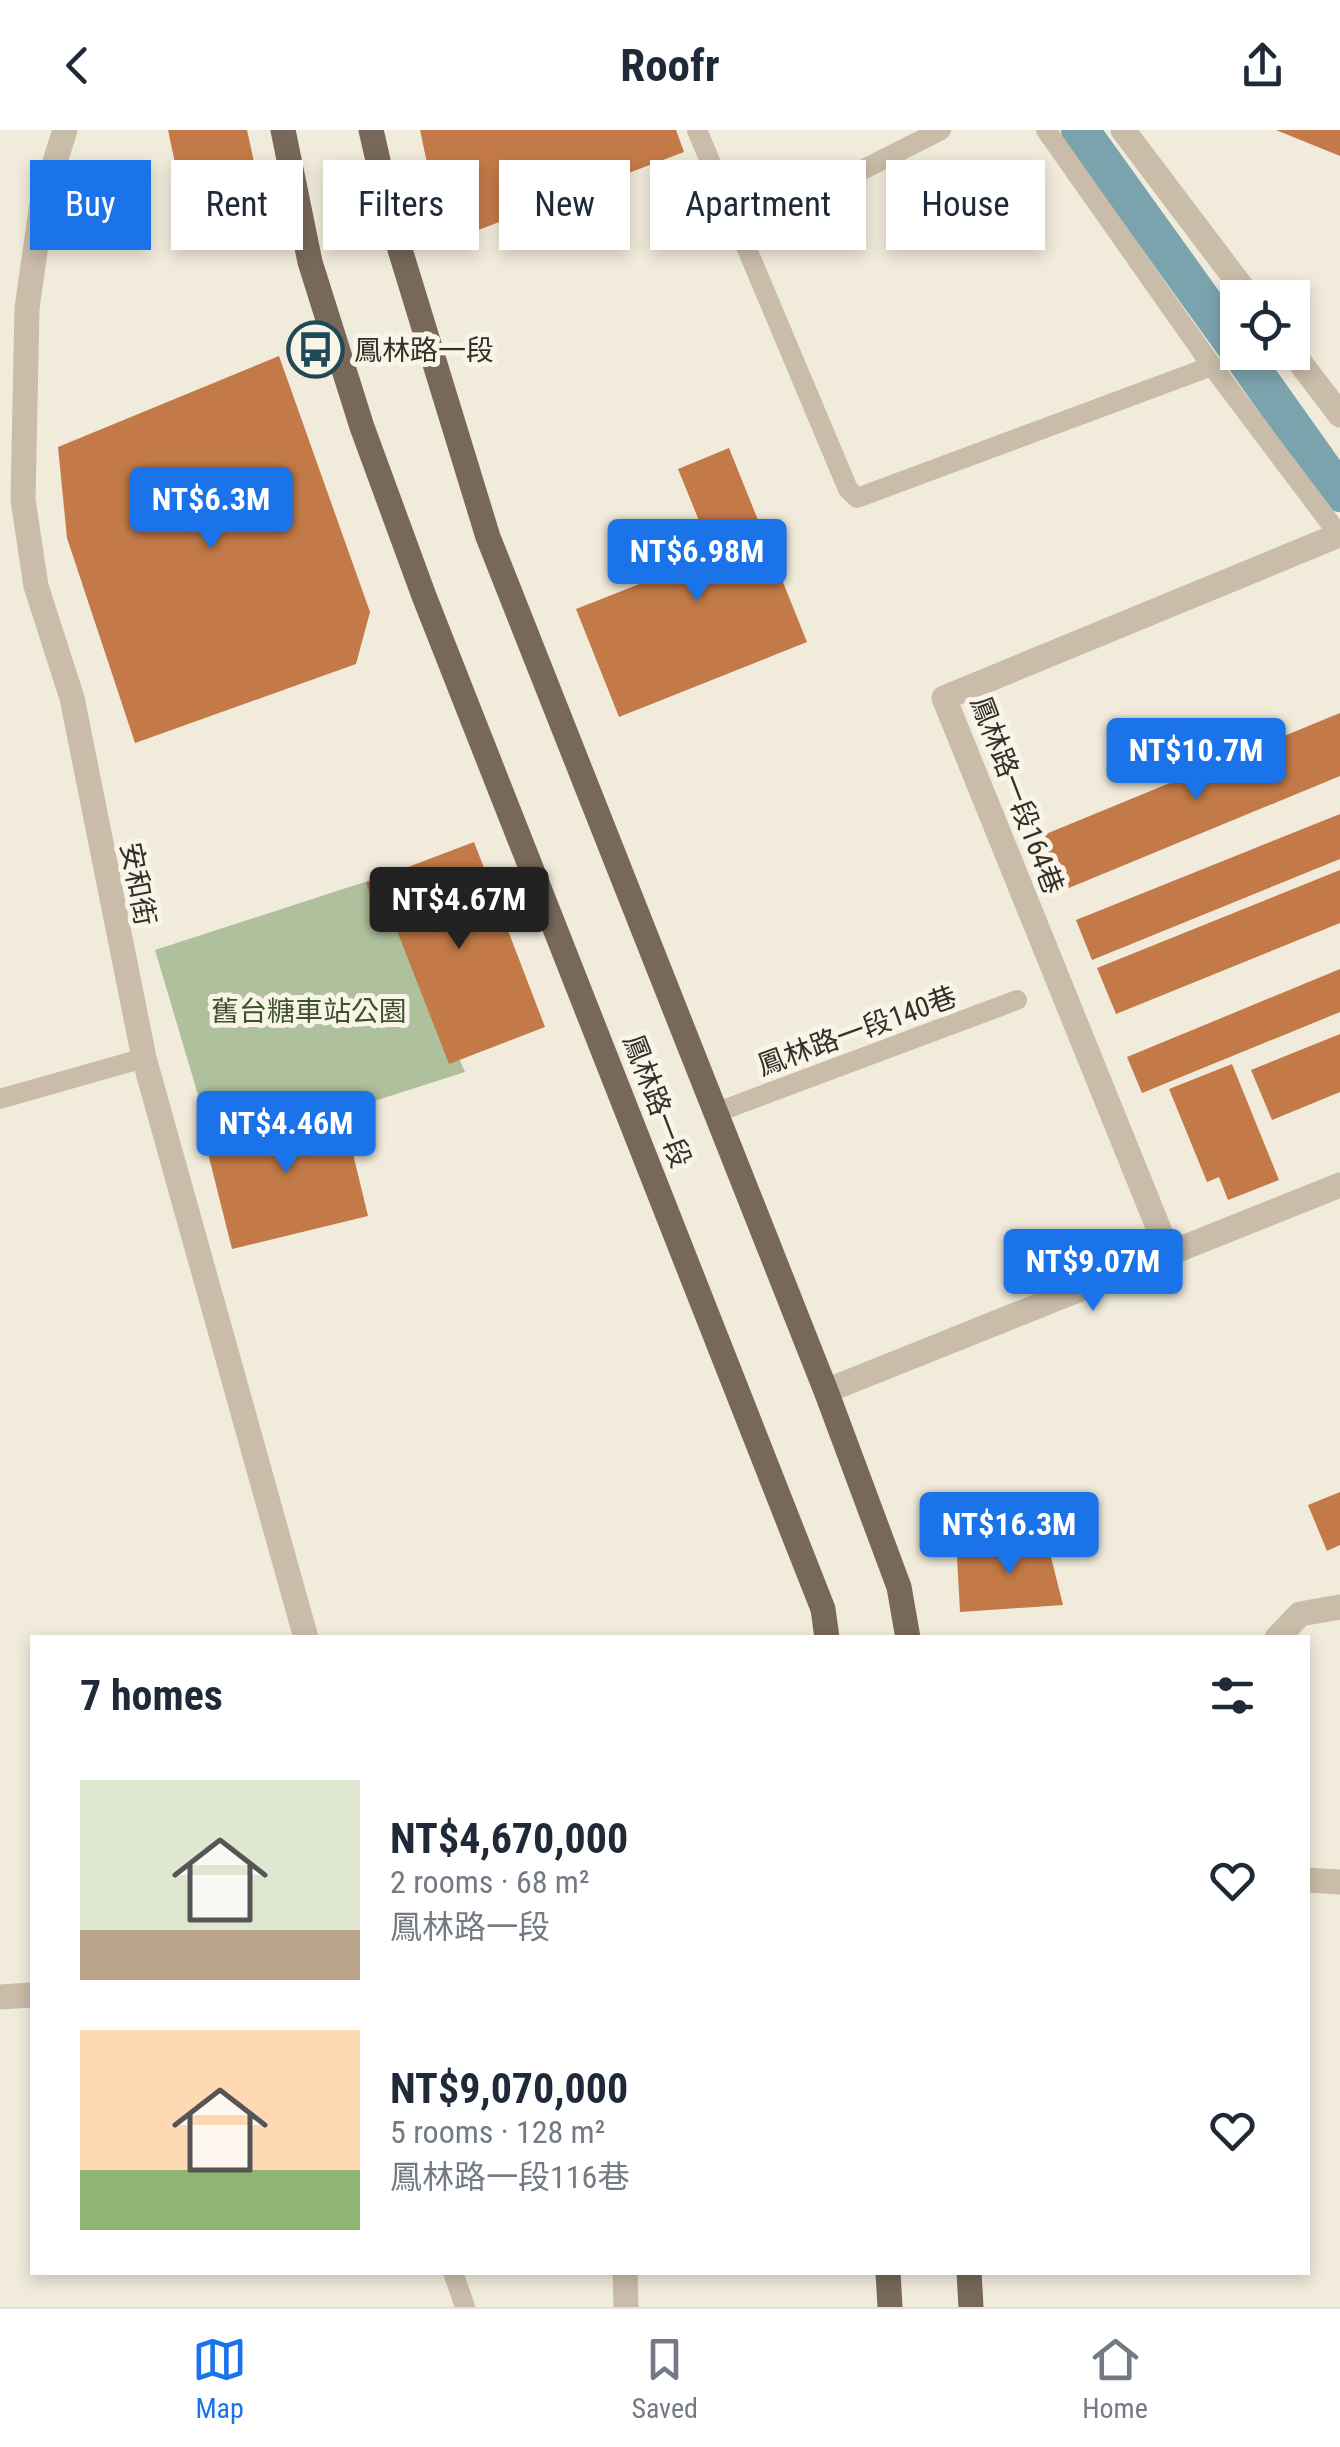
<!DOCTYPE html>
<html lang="en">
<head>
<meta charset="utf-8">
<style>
	:root { --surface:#fff; --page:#f2f2f3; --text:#1f2937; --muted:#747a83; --line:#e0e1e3; --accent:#1a73e8 }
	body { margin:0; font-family:"Roboto Condensed","Noto Sans TC",sans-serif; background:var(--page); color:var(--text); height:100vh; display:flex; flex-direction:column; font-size:38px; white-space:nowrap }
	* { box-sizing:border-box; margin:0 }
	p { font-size:32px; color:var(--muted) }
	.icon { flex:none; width:55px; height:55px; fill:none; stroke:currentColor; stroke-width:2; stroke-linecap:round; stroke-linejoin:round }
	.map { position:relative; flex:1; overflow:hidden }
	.details { position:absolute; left:30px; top:1505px; width:1280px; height:640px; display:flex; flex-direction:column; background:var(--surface); border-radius:0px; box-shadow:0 5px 15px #0003 }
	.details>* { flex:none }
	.guide { position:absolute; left:30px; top:30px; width:1280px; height:90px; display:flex; gap:20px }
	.tools { position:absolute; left:1220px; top:150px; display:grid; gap:20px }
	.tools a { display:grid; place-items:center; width:90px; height:90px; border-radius:0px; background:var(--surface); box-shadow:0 5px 15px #0003; font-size:50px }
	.price { position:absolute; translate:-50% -85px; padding:0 22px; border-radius:10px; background:var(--accent); color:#fff; font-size:32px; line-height:65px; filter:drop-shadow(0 2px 5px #0008) }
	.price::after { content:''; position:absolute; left:50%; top:60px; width:30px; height:22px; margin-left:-15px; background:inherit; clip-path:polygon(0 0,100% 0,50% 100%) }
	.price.selected { background:#222; color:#fff }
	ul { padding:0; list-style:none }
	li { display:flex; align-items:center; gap:30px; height:250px; padding:0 50px }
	li span { display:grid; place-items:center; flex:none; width:280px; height:200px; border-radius:0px; color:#555 }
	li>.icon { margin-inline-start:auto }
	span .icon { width:120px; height:120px; fill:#fffc; stroke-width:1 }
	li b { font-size:42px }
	h2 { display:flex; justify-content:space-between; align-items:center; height:120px; padding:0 50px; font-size:42px }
	.pill { padding:0 35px; border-radius:0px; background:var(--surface); box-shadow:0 5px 15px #0003; font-size:35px; line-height:90px }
	.pill.selected { background:var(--accent); color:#fff }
	header { display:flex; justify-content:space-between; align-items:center; height:130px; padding:0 50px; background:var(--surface); font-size:45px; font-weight:700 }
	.tabs { display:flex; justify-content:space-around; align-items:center; height:140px; border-top:2px solid var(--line); background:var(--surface); font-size:28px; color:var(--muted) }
	.tabs a { display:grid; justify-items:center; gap:5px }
	.tabs .selected { color:var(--accent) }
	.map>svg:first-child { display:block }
	.green { fill:#aec09c }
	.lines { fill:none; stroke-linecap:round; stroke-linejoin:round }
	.canal { stroke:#7ba3ae; stroke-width:38 }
	.building { fill:#c37a48 }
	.service { stroke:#c9bca8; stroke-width:20 }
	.minor { stroke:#c9bca8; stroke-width:25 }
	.tertiary { stroke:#c9bca8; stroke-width:25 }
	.primary { stroke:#776859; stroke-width:25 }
	.labels { text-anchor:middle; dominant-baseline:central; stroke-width:10; stroke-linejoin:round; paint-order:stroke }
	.poi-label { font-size:28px; fill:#362f28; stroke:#f9f4e8; text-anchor:start }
	.street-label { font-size:28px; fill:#362f28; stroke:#f9f4e8 }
	.park-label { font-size:28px; fill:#3e532c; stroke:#f9f4e8 }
</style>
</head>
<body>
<header><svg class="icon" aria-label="back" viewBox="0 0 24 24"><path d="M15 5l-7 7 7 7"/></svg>Roofr<svg class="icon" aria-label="share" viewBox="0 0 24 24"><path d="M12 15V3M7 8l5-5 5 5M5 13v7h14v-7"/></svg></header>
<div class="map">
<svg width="1340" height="2177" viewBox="0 0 1340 2177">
	<rect width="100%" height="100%" fill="#f1ebdb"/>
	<!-- green -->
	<polygon class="green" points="380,747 465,942 215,1022 155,820"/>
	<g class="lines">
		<!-- canal -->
		<g class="canal">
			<polyline points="1080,0 1238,220"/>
			<polyline points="1240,222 1340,363"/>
		</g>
	</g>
	<!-- building -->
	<g class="building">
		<polygon points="168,0 247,0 258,50 182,66"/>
		<polygon points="420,0 676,0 684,22 444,113"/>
		<polygon points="1276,0 1340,0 1340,26"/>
		<polygon points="279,226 370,482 356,534 135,613 67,408 58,317"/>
		<polygon points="729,318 807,512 619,587 576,479 713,425 678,339"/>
		<polygon points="1340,583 1340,646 1064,760 1041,706"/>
		<polygon points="1340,684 1340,729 1092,830 1076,790"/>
		<polygon points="474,712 545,897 449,934 394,793 383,797 366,753"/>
		<polygon points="1340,740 1340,793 1116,884 1097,838"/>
		<polygon points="1340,839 1340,882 1142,963 1127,927"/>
		<polygon points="1340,904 1340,962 1272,990 1251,940"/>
		<polygon points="1232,934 1279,1050 1228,1070 1219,1047 1207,1052 1169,959"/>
		<polygon points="341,974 368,1086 232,1119 204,1007"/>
		<polygon points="1340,1362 1340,1415 1327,1421 1308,1375"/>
		<polygon points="1045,1403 1063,1475 960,1482 957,1427"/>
	</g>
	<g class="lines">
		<!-- service -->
		<g class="service">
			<polyline points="697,0 848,359 857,368 1212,236"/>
			<polyline points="1046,0 1212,236 1340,406"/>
			<polyline points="740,102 941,0"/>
			<polyline points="0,969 144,928"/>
			<polyline points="715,983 1017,870"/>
			<polyline points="453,2142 465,2177"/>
		</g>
		<!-- minor -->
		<g class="minor">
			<polyline points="65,0 42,73 27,178 23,370 36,456 72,568 144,928 306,1508"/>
			<polyline points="1123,0 1250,168"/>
			<polyline points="1292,222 1340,285"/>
			<polyline points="1169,1124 944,568 1339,405"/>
			<polyline points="826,1261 1340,1055"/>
			<polyline points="1277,1508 1300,1484 1340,1477"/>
			<polyline points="625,2142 626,2177"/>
		</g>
		<!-- tertiary -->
		<g class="tertiary">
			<polyline points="1308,1750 1340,1752"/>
			<polyline points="0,1867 32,1865"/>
		</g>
		<!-- primary -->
		<g class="primary">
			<polyline points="283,0 310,132 362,297 424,466 823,1479 827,1508"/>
			<polyline points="371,0 394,100 488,407 826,1261 899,1457 908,1508"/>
			<polyline points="888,2142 890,2177"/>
			<polyline points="969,2142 971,2177"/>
		</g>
	</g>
	<!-- icons -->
	<defs>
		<symbol id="bus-ring" viewBox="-11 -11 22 22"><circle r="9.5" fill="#f9f4e8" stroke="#1e4956" stroke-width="1.5"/><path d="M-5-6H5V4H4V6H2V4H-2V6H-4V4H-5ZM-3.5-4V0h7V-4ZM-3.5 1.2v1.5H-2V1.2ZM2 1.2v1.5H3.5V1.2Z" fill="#1e4956"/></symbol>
	</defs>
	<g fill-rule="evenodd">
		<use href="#bus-ring" x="284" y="188" width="63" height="63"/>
	</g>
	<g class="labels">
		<!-- poi labels -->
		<g class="poi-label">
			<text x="354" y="220">鳳林路一段</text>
		</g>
		<!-- street labels -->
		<g class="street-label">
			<text transform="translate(1017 665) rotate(69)">鳳林路一段164巷</text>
			<text transform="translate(138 754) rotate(79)">安和街</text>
			<text transform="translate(857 901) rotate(-20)">鳳林路一段140巷</text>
			<text transform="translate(657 971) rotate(69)">鳳林路一段</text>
		</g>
		<!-- park labels -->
		<g class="park-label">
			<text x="309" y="881">舊台糖車站公園</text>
		</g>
	</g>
</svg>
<div class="tools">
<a><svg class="icon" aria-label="locate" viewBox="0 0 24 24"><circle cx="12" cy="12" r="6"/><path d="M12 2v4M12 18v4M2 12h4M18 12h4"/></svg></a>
</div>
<b class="price" style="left:211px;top:422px">NT$6.3M</b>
<b class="price" style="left:697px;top:474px">NT$6.98M</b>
<b class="price" style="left:1196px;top:673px">NT$10.7M</b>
<b class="price selected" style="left:459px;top:822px">NT$4.67M</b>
<b class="price" style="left:286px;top:1046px">NT$4.46M</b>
<b class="price" style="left:1093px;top:1184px">NT$9.07M</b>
<b class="price" style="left:1009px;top:1447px">NT$16.3M</b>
<div class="guide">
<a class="pill selected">Buy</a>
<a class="pill">Rent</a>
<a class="pill">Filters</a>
<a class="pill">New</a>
<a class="pill">Apartment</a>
<a class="pill">House</a>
</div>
<section class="details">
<h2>7 homes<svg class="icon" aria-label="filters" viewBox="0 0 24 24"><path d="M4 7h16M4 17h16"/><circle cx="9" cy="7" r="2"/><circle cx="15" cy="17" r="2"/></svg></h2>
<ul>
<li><span style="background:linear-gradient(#dfe7d0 75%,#b9a48a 0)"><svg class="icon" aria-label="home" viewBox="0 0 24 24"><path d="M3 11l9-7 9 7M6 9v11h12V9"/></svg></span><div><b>NT$4,670,000</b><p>2 rooms · 68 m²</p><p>鳳林路一段</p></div><svg class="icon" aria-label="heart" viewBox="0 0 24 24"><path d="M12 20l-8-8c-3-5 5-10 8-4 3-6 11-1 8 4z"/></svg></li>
<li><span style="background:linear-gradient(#ffd9b3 70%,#8fb573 0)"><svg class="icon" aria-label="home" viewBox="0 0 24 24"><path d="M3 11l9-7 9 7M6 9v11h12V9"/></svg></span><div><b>NT$9,070,000</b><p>5 rooms · 128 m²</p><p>鳳林路一段116巷</p></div><svg class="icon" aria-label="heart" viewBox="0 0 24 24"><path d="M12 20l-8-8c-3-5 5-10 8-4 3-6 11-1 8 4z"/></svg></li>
</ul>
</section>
</div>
<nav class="tabs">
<a class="selected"><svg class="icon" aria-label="map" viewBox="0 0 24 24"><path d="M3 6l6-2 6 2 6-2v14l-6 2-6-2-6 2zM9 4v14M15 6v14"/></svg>Map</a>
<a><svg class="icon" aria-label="saved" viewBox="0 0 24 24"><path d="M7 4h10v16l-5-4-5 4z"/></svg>Saved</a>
<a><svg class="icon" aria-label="home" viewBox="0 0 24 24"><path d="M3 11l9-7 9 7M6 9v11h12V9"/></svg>Home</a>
</nav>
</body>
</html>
